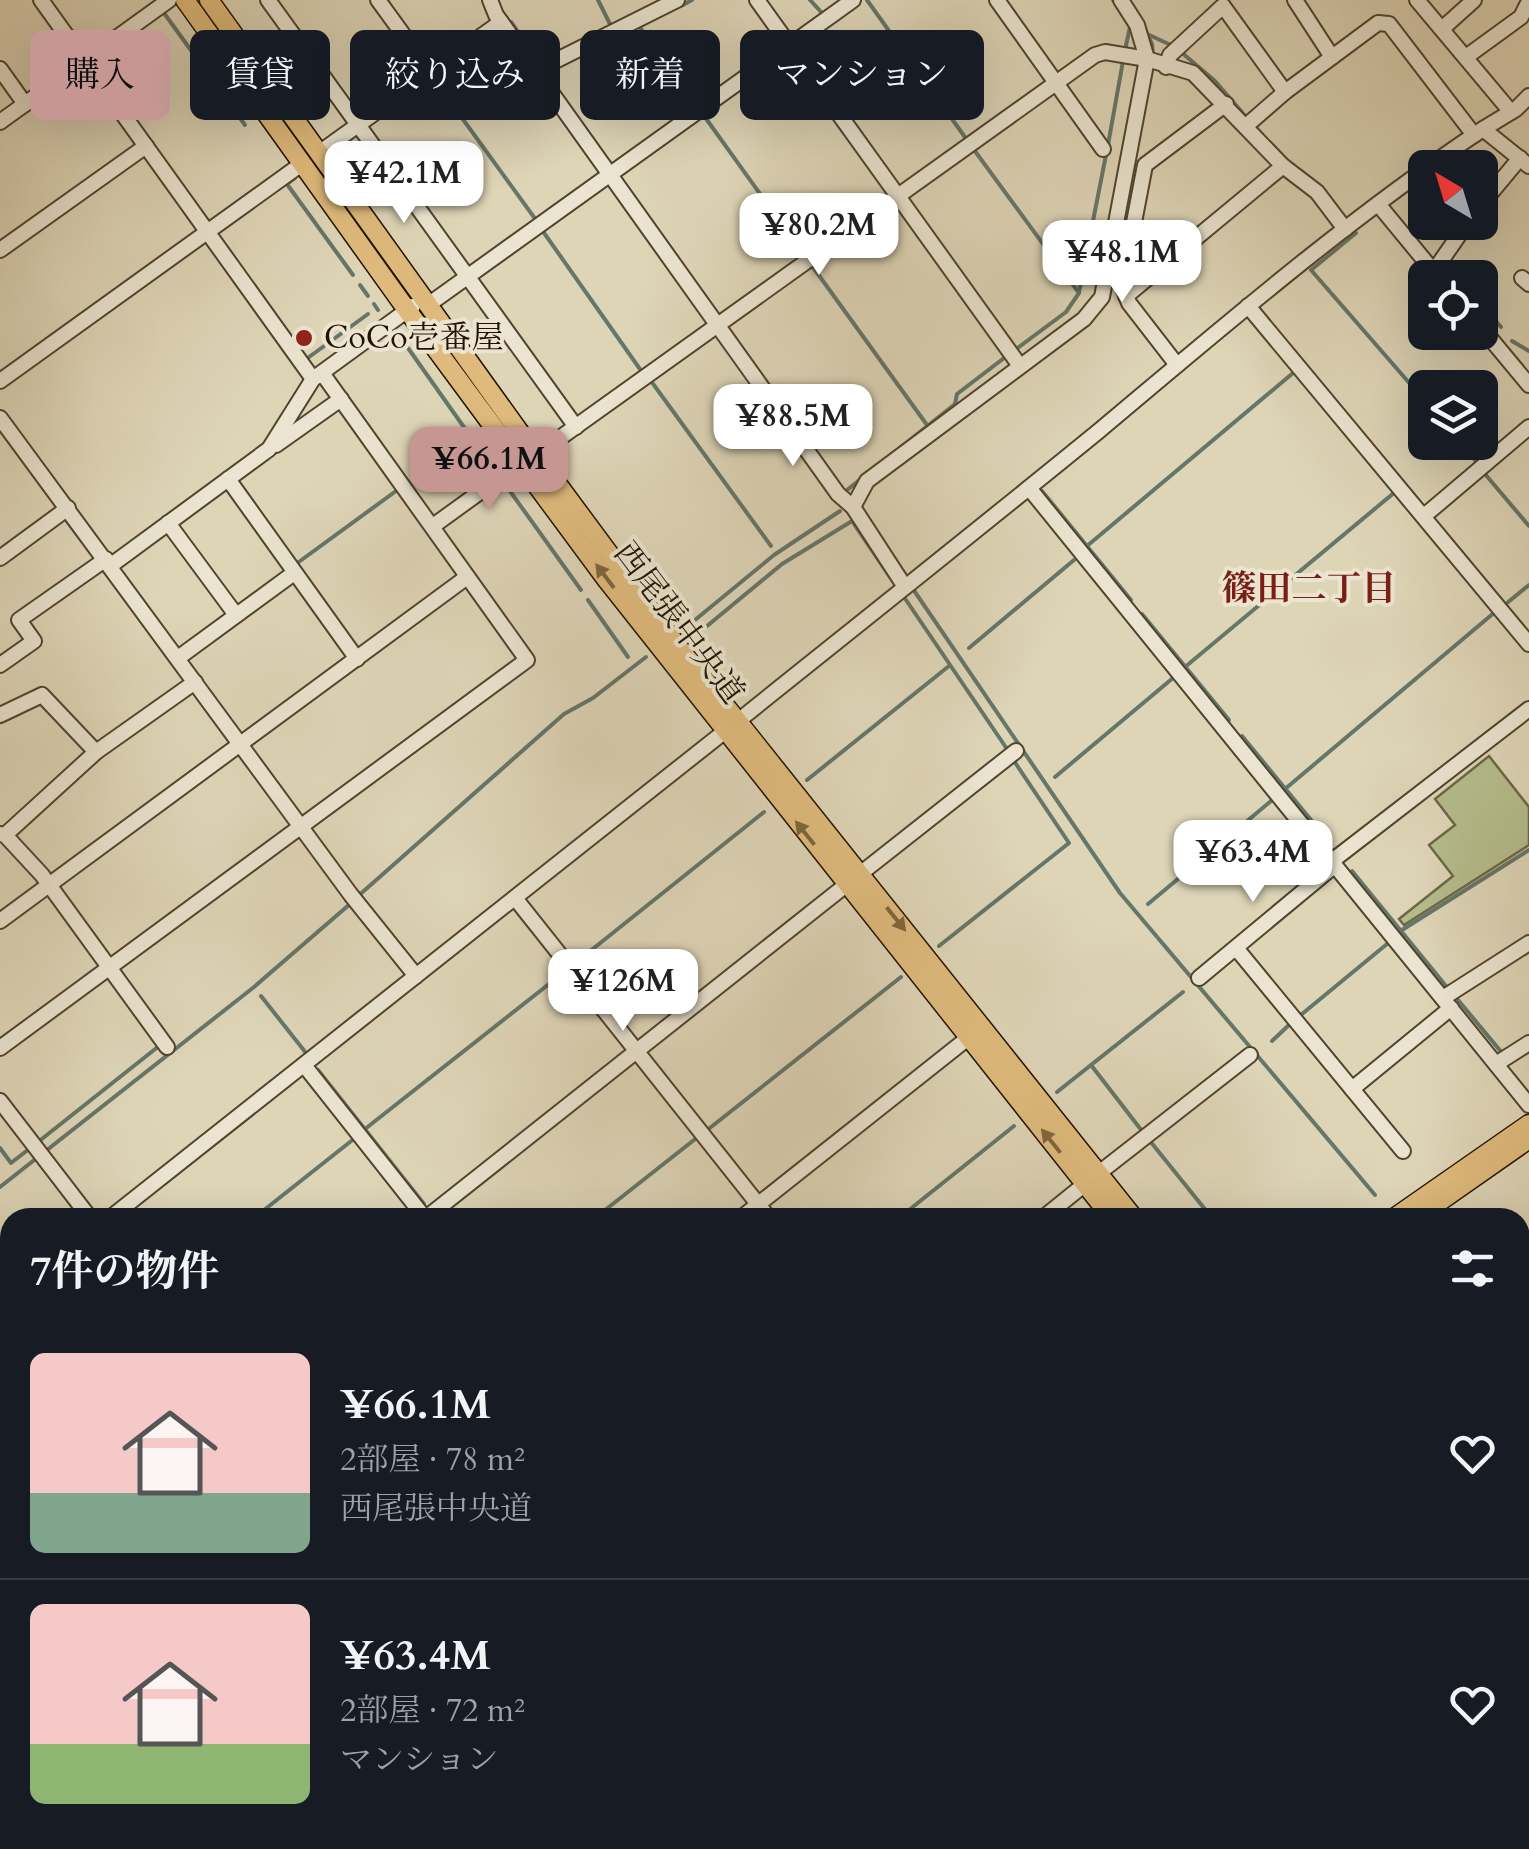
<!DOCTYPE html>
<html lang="ja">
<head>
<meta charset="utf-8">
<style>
	:root { --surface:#171b24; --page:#242831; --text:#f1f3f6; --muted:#9ea1a6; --line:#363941; --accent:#c59692 }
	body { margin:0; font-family:Cardo,"Noto Serif JP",serif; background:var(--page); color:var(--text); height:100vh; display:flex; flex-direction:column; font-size:38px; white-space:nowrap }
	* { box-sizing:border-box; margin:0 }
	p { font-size:32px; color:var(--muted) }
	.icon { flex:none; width:55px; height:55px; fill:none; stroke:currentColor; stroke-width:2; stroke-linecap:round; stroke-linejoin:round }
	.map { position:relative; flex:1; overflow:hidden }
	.drawer { position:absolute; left:0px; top:1208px; width:1530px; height:642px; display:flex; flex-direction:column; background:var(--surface); border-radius:30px 30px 0 0; box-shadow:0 10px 40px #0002 }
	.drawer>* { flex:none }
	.hud { position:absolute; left:30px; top:30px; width:1000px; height:90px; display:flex; gap:20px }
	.needle { width:65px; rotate:322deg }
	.buttons { position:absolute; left:1408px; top:150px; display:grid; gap:20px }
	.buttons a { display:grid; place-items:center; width:90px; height:90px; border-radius:15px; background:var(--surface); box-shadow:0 10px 40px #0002; font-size:50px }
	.price { position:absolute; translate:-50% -85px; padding:0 22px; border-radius:20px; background:#fff; color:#222; font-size:32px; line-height:65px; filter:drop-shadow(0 2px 5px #0008) }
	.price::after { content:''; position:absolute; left:50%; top:60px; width:30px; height:22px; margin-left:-15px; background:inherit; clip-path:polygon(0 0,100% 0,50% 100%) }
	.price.current { background:var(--accent); color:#111 }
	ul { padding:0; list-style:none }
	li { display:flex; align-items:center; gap:30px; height:250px; padding:0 30px }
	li+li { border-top:2px solid var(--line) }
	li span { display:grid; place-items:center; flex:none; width:280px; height:200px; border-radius:15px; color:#555 }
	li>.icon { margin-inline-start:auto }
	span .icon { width:120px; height:120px; fill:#fffc; stroke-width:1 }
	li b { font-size:42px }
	h2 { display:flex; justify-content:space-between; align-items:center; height:120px; padding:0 30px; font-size:42px }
	.chip { padding:0 35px; border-radius:15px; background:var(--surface); box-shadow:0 10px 40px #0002; font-size:35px; line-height:90px }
	.chip.current { background:var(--accent); color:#111 }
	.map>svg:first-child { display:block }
	.green { fill:#b5bc8c; stroke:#6b6846; stroke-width:2.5 }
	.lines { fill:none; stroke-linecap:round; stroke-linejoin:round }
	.stream { stroke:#65766a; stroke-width:4 }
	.minor-casing { stroke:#50442e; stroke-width:18 }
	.major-casing { stroke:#211301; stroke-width:21 }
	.minor { stroke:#eae4d0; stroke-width:14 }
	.major { stroke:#dfba7c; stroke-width:18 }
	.oneway { fill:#80663e }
	.poi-dot { fill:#8f2418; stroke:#eae4d0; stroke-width:4 }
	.labels { text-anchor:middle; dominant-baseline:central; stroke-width:8; stroke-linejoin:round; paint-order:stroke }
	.poi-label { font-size:32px; fill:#211301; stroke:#eae4d0; text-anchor:start }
	.street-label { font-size:32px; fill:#211301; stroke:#eae4d0 }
	.neighbourhood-label { font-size:35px; font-weight:bold; fill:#7a1f14; stroke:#eae4d0 }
</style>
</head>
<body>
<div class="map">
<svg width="1529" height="1849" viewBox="0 0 1529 1849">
	<rect width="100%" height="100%" fill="#ded5b7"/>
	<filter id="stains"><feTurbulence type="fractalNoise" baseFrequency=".002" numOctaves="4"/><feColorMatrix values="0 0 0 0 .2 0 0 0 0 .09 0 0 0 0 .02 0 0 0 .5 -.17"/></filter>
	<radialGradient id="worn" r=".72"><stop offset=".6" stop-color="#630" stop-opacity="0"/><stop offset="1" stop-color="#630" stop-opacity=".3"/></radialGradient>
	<!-- green -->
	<polygon class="green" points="1489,756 1529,807 1529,845 1404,925 1399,919 1453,876 1429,845 1455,825 1435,799"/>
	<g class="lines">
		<!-- stream -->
		<g class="stream">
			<polyline points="598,0 611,26"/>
			<polyline points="810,0 823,14"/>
			<polyline points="867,0 967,140"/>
			<polyline points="1113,0 1130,27 1125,50"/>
			<polyline points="681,6 692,0"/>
			<polyline points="164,13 245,125"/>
			<polyline points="511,22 537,59"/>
			<polyline points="639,26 697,106"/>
			<polyline points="1145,29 1152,44 1153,55"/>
			<polyline points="1147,34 1173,46"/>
			<polyline points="1181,52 1215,81 1247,118"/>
			<polyline points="433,78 536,220"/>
			<polyline points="702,113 804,255"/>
			<polyline points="1253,124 1266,139"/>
			<polyline points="1108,145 1123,61"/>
			<polyline points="972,147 1079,293 1066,312 1015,350"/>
			<polyline points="284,180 353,275"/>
			<polyline points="287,184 295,178"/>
			<polyline points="542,230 642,372"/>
			<polyline points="1356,233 1311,270 1425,401"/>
			<polyline points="810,263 927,425"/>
			<polyline points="1445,263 1458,278"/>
			<polyline points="360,285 368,296"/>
			<polyline points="1079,292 1106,155"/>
			<polyline points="1480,303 1501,327"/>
			<polyline points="374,304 378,310"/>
			<polyline points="396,331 497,474"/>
			<polyline points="1512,341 1529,351"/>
			<polyline points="305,360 368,314"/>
			<polyline points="651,381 771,546"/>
			<polyline points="1460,442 1478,464"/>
			<polyline points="1485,474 1529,526"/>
			<polyline points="502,480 581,590"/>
			<polyline points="847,490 955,404 957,394 1008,355"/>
			<polyline points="1042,491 1131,600"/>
			<polyline points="64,517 82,541"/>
			<polyline points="1087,546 1293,373"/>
			<polyline points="296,564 396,491"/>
			<polyline points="913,589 1120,893 1375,1195"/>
			<polyline points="904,597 1007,749"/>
			<polyline points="588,600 628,657"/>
			<polyline points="1507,603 1529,585"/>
			<polyline points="1142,614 1229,720"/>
			<polyline points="684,629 774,555 840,511"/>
			<polyline points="701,631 782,564 852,521 890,577"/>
			<polyline points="969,648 1074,560"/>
			<polyline points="1185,667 1395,492"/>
			<polyline points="1242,736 1330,843"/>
			<polyline points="1055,777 1173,678"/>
			<polyline points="807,780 949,666"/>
			<polyline points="1285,789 1495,612"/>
			<polyline points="1352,871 1446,986"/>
			<polyline points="357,897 564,714 593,698 646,657"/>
			<polyline points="1148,904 1271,801"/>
			<polyline points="1402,930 1529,850"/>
			<polyline points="939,946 1069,843 1014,761"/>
			<polyline points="574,964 764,812"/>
			<polyline points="261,996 306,1053"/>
			<polyline points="1458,1000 1503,1054"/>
			<polyline points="1302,1014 1387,944"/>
			<polyline points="1272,1041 1290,1024"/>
			<polyline points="1091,1065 1142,1131"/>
			<polyline points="318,1070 424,1204"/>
			<polyline points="1057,1092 1183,992"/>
			<polyline points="365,1129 568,969"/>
			<polyline points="706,1131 901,977"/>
			<polyline points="1150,1141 1212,1218"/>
			<polyline points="38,1142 159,1046"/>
			<polyline points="0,1148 11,1163 29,1149"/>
			<polyline points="0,1187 254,987 350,904"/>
			<polyline points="909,1210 1014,1126"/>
			<polyline points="254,1218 355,1138"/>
			<polyline points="595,1218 699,1136"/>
			<polyline points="1520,1301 1529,1294"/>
			<polyline points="0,1418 10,1410"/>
			<polyline points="0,1462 10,1475"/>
			<polyline points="300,1840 307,1849"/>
			<polyline points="657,1840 663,1849"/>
			<polyline points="1472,1840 1480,1849"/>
			<polyline points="369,1849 380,1840"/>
			<polyline points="635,1849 647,1840"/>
		</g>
		<defs>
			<g id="minor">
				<polyline points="41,0 313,379"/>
				<polyline points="268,0 576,427"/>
				<polyline points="378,0 431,73"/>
				<polyline points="490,0 496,15 838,494 853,507 905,587"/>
				<polyline points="757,0 1020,366"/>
				<polyline points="997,0 1103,149"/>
				<polyline points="1295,0 1332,57"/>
				<polyline points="1417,0 1511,112"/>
				<polyline points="1443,28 1474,0"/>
				<polyline points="1466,57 1521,17 1529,1"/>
				<polyline points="1166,67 1170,55 1223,6 1285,92"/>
				<polyline points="0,69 25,104"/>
				<polyline points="537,70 677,0"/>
				<polyline points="0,122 169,0"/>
				<polyline points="1246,126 1285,92 1378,23 1389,24 1474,135"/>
				<polyline points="1483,129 1516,109 1529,96"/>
				<polyline points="319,153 501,22"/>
				<polyline points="1378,204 1439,278"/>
				<polyline points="1480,206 1520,158"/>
				<polyline points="0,250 146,146"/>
				<polyline points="1434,271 1468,222"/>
				<polyline points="1522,278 1529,284"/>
				<polyline points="1126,296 1283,166"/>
				<polyline points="428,305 853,0"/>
				<polyline points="1248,306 1529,644"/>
				<polyline points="1480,326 1529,385"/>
				<polyline points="1177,365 1129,303 1122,285 1145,165 1226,104"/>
				<polyline points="0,381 303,163"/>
				<polyline points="0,418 351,895 416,976"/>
				<polyline points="276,445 341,399"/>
				<polyline points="536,455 1095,55 1105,52 1147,59 1193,73 1283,166 1317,192 1345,229"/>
				<polyline points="228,479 357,659"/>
				<polyline points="1029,488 1529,1105"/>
				<polyline points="853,507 867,481 1084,319 1102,297 1147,59 1137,25 1121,0"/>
				<polyline points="1424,516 1529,427"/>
				<polyline points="168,523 236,615"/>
				<polyline points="433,526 520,463"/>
				<polyline points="0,558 68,508"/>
				<polyline points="110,566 269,449 313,379 413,306"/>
				<polyline points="178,658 294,573"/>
				<polyline points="0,665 34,641 19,620 106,559"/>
				<polyline points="0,715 42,695 96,752"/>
				<path d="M738 721C859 624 980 528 1100 430 1224 326 1348 219 1483 129L1529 166"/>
				<polyline points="0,834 5,835 42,875 167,1047"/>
				<polyline points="5,835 96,752 195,682"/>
				<polyline points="1332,861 1529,709"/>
				<polyline points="860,874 1016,751"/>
				<polyline points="515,898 769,1218"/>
				<polyline points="0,921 467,577"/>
				<polyline points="1236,948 1352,1089 1451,1008"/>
				<polyline points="1199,978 1335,865"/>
				<polyline points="1443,998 1529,943"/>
				<polyline points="0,1048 527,660 322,373"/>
				<polyline points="1496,1064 1529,1043"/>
				<polyline points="304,1065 425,1218"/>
				<polyline points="1352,1089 1403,1151"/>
				<polyline points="0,1101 90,1218"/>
				<polyline points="1099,1173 1250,1055"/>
				<polyline points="110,1218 724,732"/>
				<polyline points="426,1218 846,885"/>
				<polyline points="741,1218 968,1038"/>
				<polyline points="1043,1218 1085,1184"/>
				<polyline points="0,1304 10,1296"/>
				<polyline points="1520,1379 1529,1373"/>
				<polyline points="1520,1410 1529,1423"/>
				<polyline points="0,1449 10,1461"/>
				<polyline points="1520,1499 1529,1491"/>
				<polyline points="0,1547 10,1540"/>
				<polyline points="1520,1575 1529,1586"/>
				<polyline points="0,1576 10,1591"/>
				<polyline points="0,1609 10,1602"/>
				<polyline points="0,1659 10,1672"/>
				<polyline points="0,1728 10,1720"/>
				<polyline points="311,1840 318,1849"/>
				<polyline points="582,1840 589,1849"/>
				<polyline points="965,1840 969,1849"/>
				<polyline points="1099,1840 1106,1849"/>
				<polyline points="1339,1840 1346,1849"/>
				<polyline points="754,1846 764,1840"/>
				<polyline points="23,1849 36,1840"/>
				<polyline points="122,1849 133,1840"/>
				<polyline points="245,1849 257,1840"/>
				<polyline points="1207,1849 1219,1840"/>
				<polyline points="1394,1849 1405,1840"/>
			</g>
			<g id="major">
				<polyline points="185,0 407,310 606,579 1112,1218"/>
				<polyline points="209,0 536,455 676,644 1134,1218"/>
				<polyline points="1394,1218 1529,1124"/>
				<polyline points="1416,1218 1529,1139"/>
				<polyline points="1520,1698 1529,1709"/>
				<polyline points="1520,1723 1529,1735"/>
				<polyline points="0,1774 10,1787"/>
				<polyline points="51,1840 57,1849"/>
				<polyline points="511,1849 524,1840"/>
				<polyline points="534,1849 546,1840"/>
			</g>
		</defs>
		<!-- minor casing -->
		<use href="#minor" class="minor-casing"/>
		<!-- major casing -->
		<use href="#major" class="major-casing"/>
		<!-- minor -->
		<use href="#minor" class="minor"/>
		<!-- major -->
		<use href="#major" class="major"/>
	</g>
	<!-- one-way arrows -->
	<defs><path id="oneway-solid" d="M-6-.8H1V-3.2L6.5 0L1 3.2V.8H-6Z" transform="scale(2.5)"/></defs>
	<g class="oneway">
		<use href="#oneway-solid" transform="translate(605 576) rotate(-127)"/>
		<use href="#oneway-solid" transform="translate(805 833) rotate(-129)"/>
		<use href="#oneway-solid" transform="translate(896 919) rotate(51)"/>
		<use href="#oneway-solid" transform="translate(1051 1141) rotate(-129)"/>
	</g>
	<!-- markers -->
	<circle class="poi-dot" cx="304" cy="338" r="10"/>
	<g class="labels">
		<!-- poi labels -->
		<g class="poi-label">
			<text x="324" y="338">CoCo壱番屋</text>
		</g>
		<!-- street labels -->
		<g class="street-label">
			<text transform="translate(679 623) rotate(53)">西尾張中央道</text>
		</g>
		<!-- neighbourhood labels -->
		<g class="neighbourhood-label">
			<text x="1309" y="589">篠田二丁目</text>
		</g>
	</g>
	<rect width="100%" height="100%" filter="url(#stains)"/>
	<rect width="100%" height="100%" fill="url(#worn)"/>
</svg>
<div class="buttons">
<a><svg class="needle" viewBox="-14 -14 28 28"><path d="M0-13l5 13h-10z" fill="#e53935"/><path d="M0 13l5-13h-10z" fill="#9ea1a6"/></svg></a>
<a><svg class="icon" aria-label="locate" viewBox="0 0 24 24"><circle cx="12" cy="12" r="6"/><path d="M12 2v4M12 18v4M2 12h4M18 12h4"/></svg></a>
<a><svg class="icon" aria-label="layers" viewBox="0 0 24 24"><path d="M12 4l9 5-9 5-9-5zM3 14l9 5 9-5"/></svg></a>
</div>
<b class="price" style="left:404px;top:226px">¥42.1M</b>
<b class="price" style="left:819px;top:278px">¥80.2M</b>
<b class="price" style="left:1122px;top:305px">¥48.1M</b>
<b class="price" style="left:793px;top:469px">¥88.5M</b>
<b class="price current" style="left:489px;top:512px">¥66.1M</b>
<b class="price" style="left:1253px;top:905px">¥63.4M</b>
<b class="price" style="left:623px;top:1034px">¥126M</b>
<div class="hud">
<a class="chip current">購入</a>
<a class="chip">賃貸</a>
<a class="chip">絞り込み</a>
<a class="chip">新着</a>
<a class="chip">マンション</a>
</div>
<section class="drawer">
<h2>7件の物件<svg class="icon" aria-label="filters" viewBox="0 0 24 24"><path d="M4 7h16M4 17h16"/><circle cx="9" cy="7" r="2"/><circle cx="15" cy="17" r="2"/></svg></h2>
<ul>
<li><span style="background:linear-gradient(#f6c9c9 70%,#7fa58c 0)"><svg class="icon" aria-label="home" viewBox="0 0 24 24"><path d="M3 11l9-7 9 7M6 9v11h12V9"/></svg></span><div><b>¥66.1M</b><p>2部屋 · 78 m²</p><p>西尾張中央道</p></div><svg class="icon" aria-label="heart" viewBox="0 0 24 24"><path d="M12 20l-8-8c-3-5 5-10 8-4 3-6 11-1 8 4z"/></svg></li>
<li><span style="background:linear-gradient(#f6c9c9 70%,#8fb573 0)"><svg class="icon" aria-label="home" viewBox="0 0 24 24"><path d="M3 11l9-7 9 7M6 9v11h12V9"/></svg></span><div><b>¥63.4M</b><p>2部屋 · 72 m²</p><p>マンション</p></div><svg class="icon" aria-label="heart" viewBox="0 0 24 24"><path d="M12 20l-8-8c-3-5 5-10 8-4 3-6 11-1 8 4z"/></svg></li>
</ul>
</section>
</div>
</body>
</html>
